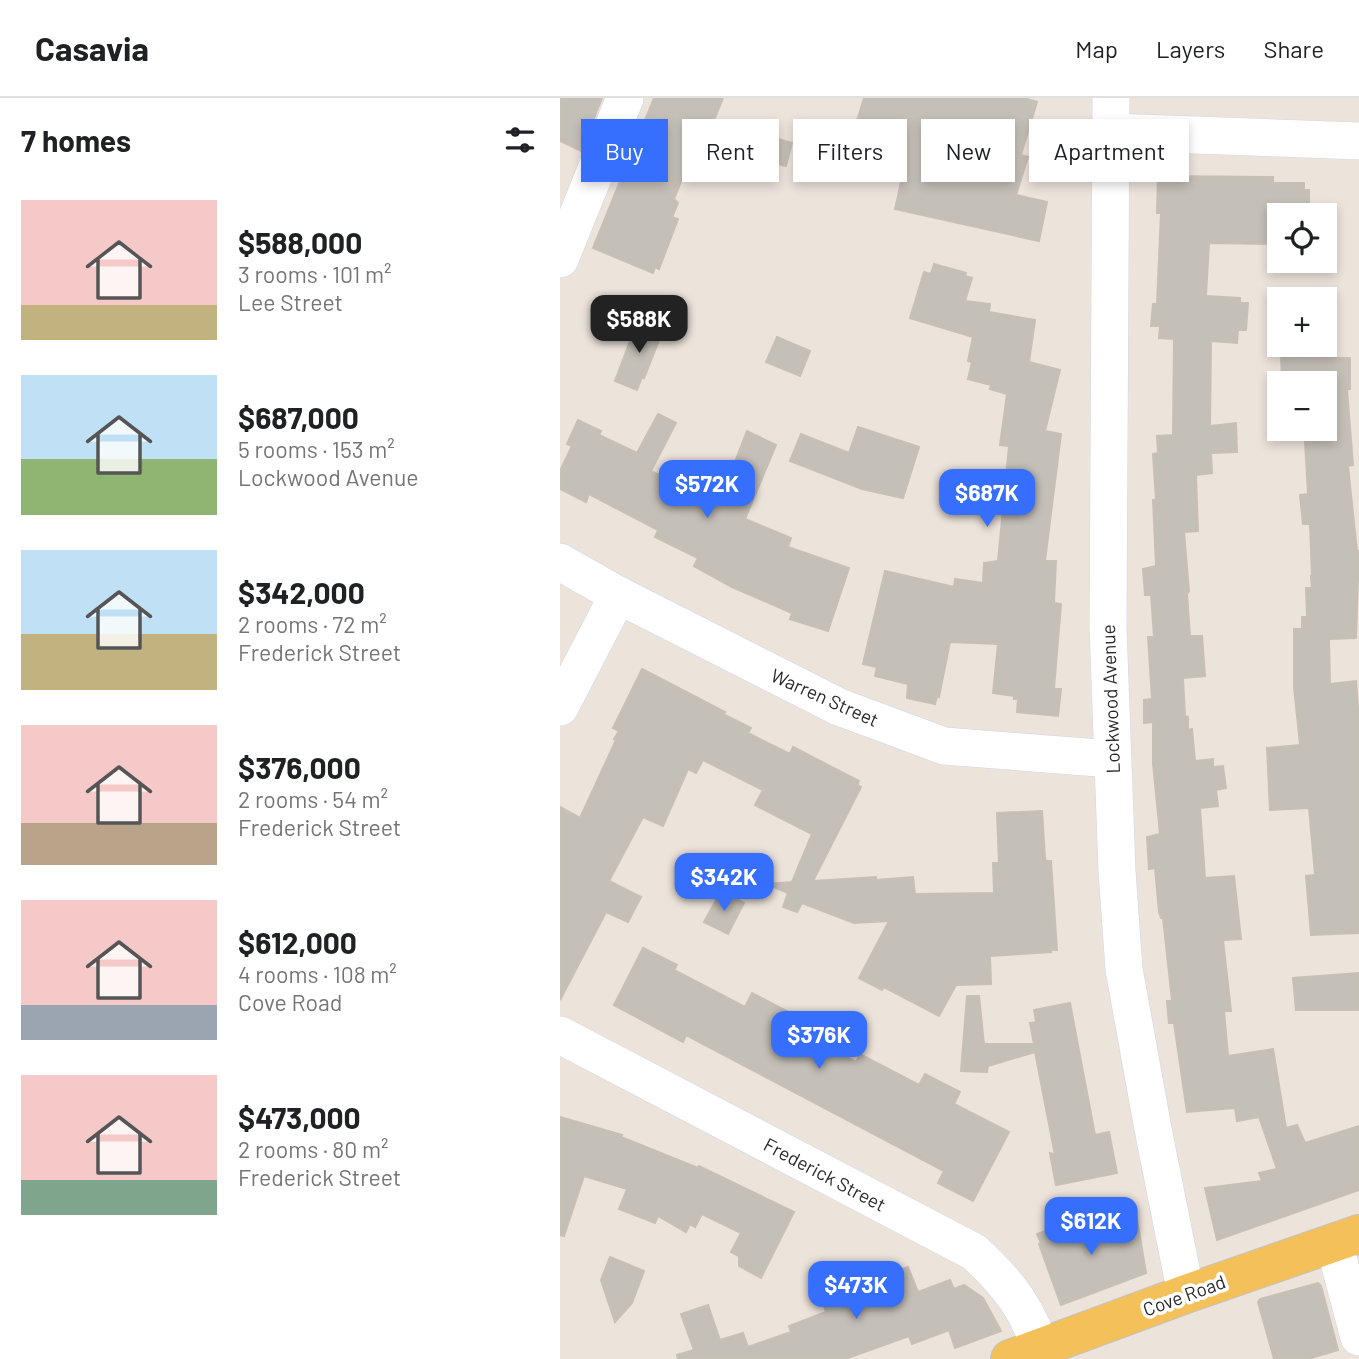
<!DOCTYPE html>
<html lang="en">
<head>
<meta charset="utf-8">
<style>
	:root { --surface:#fff; --page:#f2f2f2; --text:#202124; --muted:#757577; --line:#e0e0e0; --accent:#366ffe }
	body { margin:0; font-family:Barlow,sans-serif; background:var(--page); color:var(--text); height:100vh; display:flex; flex-direction:column; font-size:26px; white-space:nowrap }
	* { box-sizing:border-box; margin:0 }
	p { font-size:23px; color:var(--muted) }
	.icon { flex:none; width:38px; height:38px; fill:none; stroke:currentColor; stroke-width:2; stroke-linecap:round; stroke-linejoin:round }
	.map { position:relative; flex:1; overflow:hidden }
	.side { display:flex; flex-direction:column; background:var(--surface); width:560px }
	.side>* { flex:none }
	.hud { position:absolute; left:21px; top:21px; width:665px; height:63px; display:flex; gap:14px }
	.tools { position:absolute; left:707px; top:105px; display:grid; gap:14px }
	.tools a { display:grid; place-items:center; width:70px; height:70px; border-radius:0px; background:var(--surface); box-shadow:0 4px 10px #0003; font-size:35px }
	.price { position:absolute; translate:-50% -60px; padding:0 16px; border-radius:14px; background:var(--accent); color:#fff; font-size:23px; line-height:46px; filter:drop-shadow(0 2px 4px #0008) }
	.price::after { content:''; position:absolute; left:50%; top:42px; width:21px; height:16px; margin-left:-10px; background:inherit; clip-path:polygon(0 0,100% 0,50% 100%) }
	.price.current { background:#222; color:#fff }
	ul { padding:0; list-style:none }
	li { display:flex; align-items:center; gap:21px; height:175px; padding:0 21px }
	li span { display:grid; place-items:center; flex:none; width:196px; height:140px; border-radius:0px; color:#555 }
	li>.icon { margin-inline-start:auto }
	span .icon { width:84px; height:84px; fill:#fffc; stroke-width:1 }
	li b { font-size:30px }
	h2 { display:flex; justify-content:space-between; align-items:center; height:84px; padding:0 21px; font-size:30px }
	.chip { padding:0 24px; border-radius:0px; background:var(--surface); box-shadow:0 4px 10px #0003; font-size:24px; line-height:63px }
	.chip.current { background:var(--accent); color:#fff }
	header { display:flex; align-items:center; gap:42px; box-sizing:border-box; height:98px; padding:0 35px; background:var(--surface); border-bottom:2px solid var(--line) }
	header strong { font-size:33px }
	nav { display:flex; gap:38px; margin-inline-start:auto; font-size:24px }
	main { display:flex; flex:1; min-height:0 }
	.map>svg:first-child { display:block }
	.building { fill:#c4bfb7; stroke:#c8bfb5; stroke-width:2 }
	.lines { fill:none; stroke-linecap:round; stroke-linejoin:round }
	.minor-casing { stroke:#d1d6e3; stroke-width:38 }
	.major-casing { stroke:#c3c3c3; stroke-width:40 }
	.minor { stroke:#fff; stroke-width:37 }
	.major { stroke:#f4c059; stroke-width:38 }
	.labels { text-anchor:middle; dominant-baseline:central; stroke-width:7; stroke-linejoin:round; paint-order:stroke }
	.street-label { font-size:19px; fill:#2a2a2a; stroke:#fff }
</style>
</head>
<body>
<header>
<strong>Casavia</strong>
<nav><a>Map</a><a>Layers</a><a>Share</a></nav>
</header>
<main>
<section class="side">
<h2>7 homes<svg class="icon" aria-label="filters" viewBox="0 0 24 24"><path d="M4 7h16M4 17h16"/><circle cx="9" cy="7" r="2"/><circle cx="15" cy="17" r="2"/></svg></h2>
<ul>
<li><span style="background:linear-gradient(#f6c9c9 75%,#c2b280 0)"><svg class="icon" aria-label="home" viewBox="0 0 24 24"><path d="M3 11l9-7 9 7M6 9v11h12V9"/></svg></span><div><b>$588,000</b><p>3 rooms · 101 m²</p><p>Lee Street</p></div></li>
<li><span style="background:linear-gradient(#bfe0f5 60%,#8fb573 0)"><svg class="icon" aria-label="home" viewBox="0 0 24 24"><path d="M3 11l9-7 9 7M6 9v11h12V9"/></svg></span><div><b>$687,000</b><p>5 rooms · 153 m²</p><p>Lockwood Avenue</p></div></li>
<li><span style="background:linear-gradient(#bfe0f5 60%,#c2b280 0)"><svg class="icon" aria-label="home" viewBox="0 0 24 24"><path d="M3 11l9-7 9 7M6 9v11h12V9"/></svg></span><div><b>$342,000</b><p>2 rooms · 72 m²</p><p>Frederick Street</p></div></li>
<li><span style="background:linear-gradient(#f6c9c9 70%,#b9a48a 0)"><svg class="icon" aria-label="home" viewBox="0 0 24 24"><path d="M3 11l9-7 9 7M6 9v11h12V9"/></svg></span><div><b>$376,000</b><p>2 rooms · 54 m²</p><p>Frederick Street</p></div></li>
<li><span style="background:linear-gradient(#f6c9c9 75%,#9aa5b1 0)"><svg class="icon" aria-label="home" viewBox="0 0 24 24"><path d="M3 11l9-7 9 7M6 9v11h12V9"/></svg></span><div><b>$612,000</b><p>4 rooms · 108 m²</p><p>Cove Road</p></div></li>
<li><span style="background:linear-gradient(#f6c9c9 75%,#7fa58c 0)"><svg class="icon" aria-label="home" viewBox="0 0 24 24"><path d="M3 11l9-7 9 7M6 9v11h12V9"/></svg></span><div><b>$473,000</b><p>2 rooms · 80 m²</p><p>Frederick Street</p></div></li>
</ul>
</section>
<div class="map">
<svg width="799" height="1261" viewBox="0 0 799 1261">
	<rect width="100%" height="100%" fill="#ece3db"/>
	<!-- building -->
	<g class="building">
		<polygon points="0,0 42,0 21,53 0,43"/>
		<polygon points="94,0 163,0 143,49 141,48 138,56 133,54 114,101 118,105 112,119 118,121 99,171 95,169 93,175 33,150"/>
		<polygon points="304,0 464,0 477,4 461,57 468,59 456,97 487,104 479,143 335,111 346,62 292,40"/>
		<polygon points="208,38 232,45 226,68 202,62"/>
		<polygon points="598,78 713,79 713,85 744,85 744,92 749,92 749,117 719,117 719,146 649,145 646,198 680,200 680,205 688,205 686,232 678,232 677,245 651,243 650,328 676,325 677,354 651,355 652,375 636,377 638,433 624,434 629,493 627,496 630,538 642,538 645,578 623,580 625,618 628,619 628,632 632,631 635,663 653,661 653,669 663,668 666,690 656,692 658,708 640,710 645,780 674,778 681,841 663,842 671,913 664,913 668,958 713,951 726,1030 737,1027 745,1045 799,1028 799,1092 657,1142 645,1090 702,1083 699,1075 717,1071 699,1019 677,1023 675,1010 627,1014 614,925 609,925 607,903 612,903 603,820 601,820 599,814 595,770 589,771 587,739 600,736 593,666 593,624 584,625 584,602 592,601 588,539 594,539 591,497 585,497 583,471 596,468 593,402 596,402 593,356 598,355 597,338 613,337 614,241 599,240 600,228 591,228 593,206 597,206 601,115 597,115"/>
		<polygon points="374,166 406,175 405,178 412,180 405,203 430,206 429,214 475,222 469,264 500,272 485,333 501,336 485,463 496,463 494,505 501,506 494,591 501,591 498,618 457,614 458,601 454,601 454,598 433,595 438,546 390,544 379,599 377,598 375,606 347,600 348,586 315,578 317,569 303,566 325,473 394,489 395,481 423,485 424,465 438,463 449,348 440,347 447,296 430,291 431,287 408,281 412,264 408,263 413,239 350,220 364,174 371,176"/>
		<polygon points="78,222 103,232 84,280 82,279 77,292 55,283"/>
		<polygon points="217,239 250,253 240,278 206,264"/>
		<polygon points="754,256 754,260 790,260 790,291 787,291 793,367 788,368 797,453 799,453 796,540 769,541 770,586 796,583 799,621 799,835 751,837 746,778 755,777 749,710 710,712 707,650 740,647 734,589 734,531 742,531 742,519 747,519 746,490 752,490 751,478 752,478 750,426 743,426 740,397 748,396 745,343 749,342 748,331 765,331 765,285 722,285 721,257"/>
		<polygon points="98,316 116,325 91,373 158,407 187,333 216,347 185,421 231,440 228,449 289,470 268,533 230,521 232,515 172,489 134,468 138,460 95,439 98,432 29,396 26,404 0,391 0,373 12,348 7,346 18,322 41,333 39,337 77,355"/>
		<polygon points="298,329 359,349 343,400 302,391 230,363 241,336 289,355"/>
		<polygon points="82,571 165,614 163,616 191,630 188,635 230,656 233,649 299,683 297,687 301,689 253,783 316,779 316,782 353,779 355,796 434,795 433,765 439,765 437,715 482,713 485,760 486,763 491,763 497,852 490,852 491,854 430,858 431,886 396,887 379,918 324,889 322,892 299,880 329,823 294,825 242,805 237,814 223,809 228,795 207,786 232,784 252,736 195,707 203,692 143,662 136,675 128,671 103,728 83,719 49,783 81,799 68,824 46,814 0,902 0,709 20,720 56,642 54,641 59,633 53,630"/>
		<polygon points="161,793 184,805 168,836 144,824"/>
		<polygon points="83,850 117,867 114,872 185,909 192,895 265,933 259,944 296,964 300,956 359,987 365,976 400,994 394,1006 449,1034 413,1103 378,1085 384,1073 126,937 123,944 54,907"/>
		<polygon points="799,875 799,912 736,912 733,880"/>
		<polygon points="407,898 419,898 424,946 474,946 470,925 476,924 474,912 510,905 535,1037 549,1034 557,1075 496,1087 490,1055 495,1057 475,954 428,968 427,974 401,973"/>
		<polygon points="0,1019 62,1037 61,1039 138,1070 139,1068 234,1114 201,1180 179,1168 179,1158 171,1154 181,1135 142,1116 135,1129 130,1126 126,1134 98,1118 95,1125 59,1111 67,1091 24,1078 4,1138 0,1137"/>
		<polygon points="525,1118 531,1129 577,1121 586,1175 501,1207 479,1146 481,1145 477,1136"/>
		<polygon points="50,1159 84,1173 72,1205 55,1224 41,1182"/>
		<polygon points="348,1169 358,1194 390,1182 394,1191 404,1187 423,1200 441,1233 395,1250 389,1232 352,1246 349,1238 285,1261 118,1261 117,1257 134,1252 121,1216 148,1207 160,1242 183,1235 188,1249 231,1234 229,1228 266,1214 256,1186 299,1171 304,1185"/>
		<polygon points="758,1185 761,1188 778,1252 748,1261 714,1261 698,1204 700,1201"/>
	</g>
	<g class="lines">
		<defs>
			<g id="minor">
				<polyline points="551,0 548,529 557,773 564,871 593,1031 626,1196"/>
				<polyline points="551,34 799,43"/>
				<polyline points="0,161 65,0"/>
				<polyline points="0,464 58,497 279,609 384,648 552,661"/>
				<polyline points="0,609 58,497"/>
				<path d="M0 937 414 1154C449 1186 471 1214 483 1261"/>
				<polyline points="774,1145 799,1239"/>
			</g>
			<polyline id="major" points="450,1261 626,1196 799,1136"/>
		</defs>
		<!-- minor casing -->
		<use href="#minor" class="minor-casing"/>
		<!-- major casing -->
		<use href="#major" class="major-casing"/>
		<!-- minor -->
		<use href="#minor" class="minor"/>
		<!-- major -->
		<use href="#major" class="major"/>
	</g>
	<g class="labels">
		<!-- street labels -->
		<g class="street-label">
			<text transform="translate(265 599) rotate(24)">Warren Street</text>
			<text transform="translate(550 601) rotate(-92)">Lockwood Avenue</text>
			<text transform="translate(265 1076) rotate(28)">Frederick Street</text>
			<text transform="translate(624 1197) rotate(-20)">Cove Road</text>
		</g>
	</g>
</svg>
<div class="tools">
<a><svg class="icon" aria-label="locate" viewBox="0 0 24 24"><circle cx="12" cy="12" r="6"/><path d="M12 2v4M12 18v4M2 12h4M18 12h4"/></svg></a>
<a>+</a>
<a>−</a>
</div>
<b class="price current" style="left:79px;top:257px">$588K</b>
<b class="price" style="left:147px;top:422px">$572K</b>
<b class="price" style="left:427px;top:431px">$687K</b>
<b class="price" style="left:164px;top:815px">$342K</b>
<b class="price" style="left:259px;top:973px">$376K</b>
<b class="price" style="left:531px;top:1159px">$612K</b>
<b class="price" style="left:296px;top:1223px">$473K</b>
<div class="hud">
<a class="chip current">Buy</a>
<a class="chip">Rent</a>
<a class="chip">Filters</a>
<a class="chip">New</a>
<a class="chip">Apartment</a>
</div>
</div>
</main>
</body>
</html>
